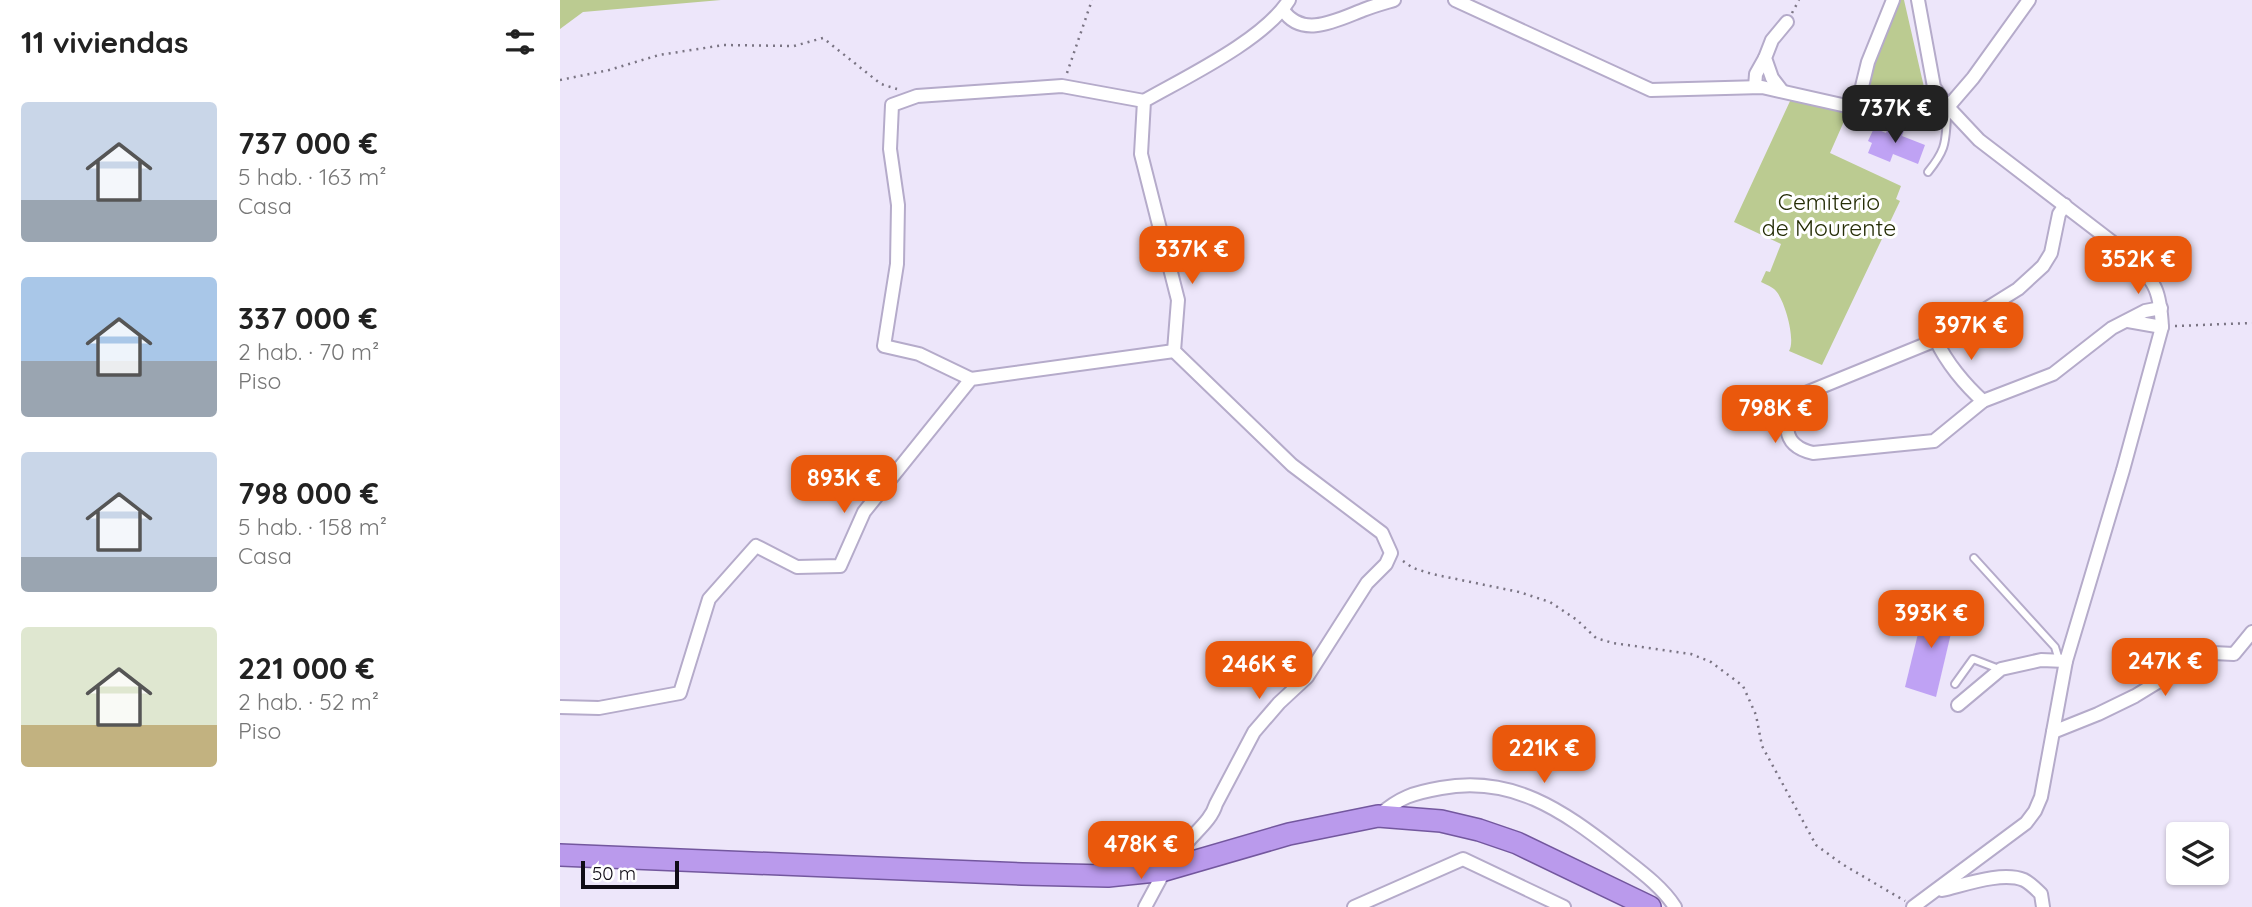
<!DOCTYPE html>
<html lang="es">
<head>
<meta charset="utf-8">
<style>
	:root { --surface:#fff; --page:#f6f6f6; --text:#222; --muted:#767676; --accent:#ea580c }
	body { margin:0; font-family:Quicksand,sans-serif; background:var(--page); color:var(--text); height:100vh; display:flex; flex-direction:column; font-size:26px; white-space:nowrap }
	* { box-sizing:border-box; margin:0 }
	p { font-size:23px; color:var(--muted) }
	.icon { flex:none; width:38px; height:38px; fill:none; stroke:currentColor; stroke-width:2; stroke-linecap:round; stroke-linejoin:round }
	.map { position:relative; flex:1; overflow:hidden }
	.details { display:flex; flex-direction:column; background:var(--surface); width:560px }
	.details>* { flex:none }
	.fabs { position:absolute; left:1606px; top:822px; display:grid; gap:14px }
	.fabs a { display:grid; place-items:center; width:63px; height:63px; border-radius:7px; background:var(--surface); box-shadow:0 2px 5px #0004; font-size:35px }
	.scale { position:absolute; left:21px; bottom:18px; width:98px; box-sizing:border-box; padding-left:7px; border:4px solid #100c16; border-top:0; font-size:19px; line-height:24px; white-space:nowrap; color:#100c16; -webkit-text-stroke:5px #fff; paint-order:stroke }
	.price { position:absolute; translate:-50% -60px; padding:0 16px; border-radius:14px; background:var(--accent); color:#fff; font-size:23px; line-height:46px; filter:drop-shadow(0 2px 4px #0008) }
	.price::after { content:''; position:absolute; left:50%; top:42px; width:21px; height:16px; margin-left:-10px; background:inherit; clip-path:polygon(0 0,100% 0,50% 100%) }
	.price.selected { background:#222; color:#fff }
	ul { padding:0; list-style:none }
	li { display:flex; align-items:center; gap:21px; height:175px; padding:0 21px }
	li span { display:grid; place-items:center; flex:none; width:196px; height:140px; border-radius:7px; color:#555 }
	li>.icon { margin-inline-start:auto }
	span .icon { width:84px; height:84px; fill:#fffc; stroke-width:1 }
	li b { font-size:30px }
	h2 { display:flex; justify-content:space-between; align-items:center; height:84px; padding:0 21px; font-size:30px }
	main { display:flex; flex:1; min-height:0 }
	.map>svg:first-child { display:block }
	.green { fill:#bbcb91 }
	.building { fill:#bfa2f4 }
	.lines { fill:none; stroke-linecap:round; stroke-linejoin:round }
	.service-casing { stroke:#b5abca; stroke-width:10 }
	.minor-casing { stroke:#b5abca; stroke-width:16 }
	.trunk-casing { stroke:#73579e; stroke-width:24 }
	.path { stroke:#7a7483; stroke-width:2.5; stroke-dasharray:2 5; stroke-linecap:butt }
	.service { stroke:#fff; stroke-width:6 }
	.minor { stroke:#fff; stroke-width:12 }
	.trunk { stroke:#ba9aec; stroke-width:21 }
	.labels { text-anchor:middle; dominant-baseline:central; stroke-width:6; stroke-linejoin:round; paint-order:stroke }
	.park-label { font-size:23px; fill:#252d06; stroke:#fff }
</style>
</head>
<body>
<main>
<section class="details">
<h2>11 viviendas<svg class="icon" aria-label="filters" viewBox="0 0 24 24"><path d="M4 7h16M4 17h16"/><circle cx="9" cy="7" r="2"/><circle cx="15" cy="17" r="2"/></svg></h2>
<ul>
<li><span style="background:linear-gradient(#c9d6e8 70%,#9aa5b1 0)"><svg class="icon" aria-label="home" viewBox="0 0 24 24"><path d="M3 11l9-7 9 7M6 9v11h12V9"/></svg></span><div><b>737 000 €</b><p>5 hab. · 163 m²</p><p>Casa</p></div></li>
<li><span style="background:linear-gradient(#a9c7e8 60%,#9aa5b1 0)"><svg class="icon" aria-label="home" viewBox="0 0 24 24"><path d="M3 11l9-7 9 7M6 9v11h12V9"/></svg></span><div><b>337 000 €</b><p>2 hab. · 70 m²</p><p>Piso</p></div></li>
<li><span style="background:linear-gradient(#c9d6e8 75%,#9aa5b1 0)"><svg class="icon" aria-label="home" viewBox="0 0 24 24"><path d="M3 11l9-7 9 7M6 9v11h12V9"/></svg></span><div><b>798 000 €</b><p>5 hab. · 158 m²</p><p>Casa</p></div></li>
<li><span style="background:linear-gradient(#dfe7d0 70%,#c2b280 0)"><svg class="icon" aria-label="home" viewBox="0 0 24 24"><path d="M3 11l9-7 9 7M6 9v11h12V9"/></svg></span><div><b>221 000 €</b><p>2 hab. · 52 m²</p><p>Piso</p></div></li>
</ul>
</section>
<div class="map">
<svg width="1692" height="907" viewBox="0 0 1692 907">
	<rect width="100%" height="100%" fill="#ede6fa"/>
	<!-- green -->
	<g class="green">
		<polygon points="0,0 161,0 23,12 0,29"/>
		<polygon points="1335,0 1344,0 1369,109 1367,121 1350,117 1351,121 1308,106 1308,79"/>
		<path d="M1231 99 1289 110 1270 153 1341 186 1336 199 1340 201 1262 365 1229 351C1236 340 1225 301 1216 291 1213 287 1205 284 1201 282L1206 271 1210 272 1221 244 1174 222Z"/>
	</g>
	<!-- building -->
	<g class="building">
		<polygon points="1330,123 1345,128 1342,136 1365,145 1358,164 1333,154 1330,162 1308,153 1312,143 1308,141 1314,128 1326,133"/>
		<polygon points="1365,605 1396,612 1376,697 1345,687"/>
	</g>
	<g class="lines">
		<defs>
			<g id="service">
				<path d="M1368 172C1390 145 1384 139 1388 109"/>
				<polyline points="1414,558 1495,647 1499,660"/>
				<polyline points="1395,684 1413,659 1439,669"/>
			</g>
			<g id="minor">
				<polyline points="895,0 1091,90 1202,87 1291,107 1298,103 1308,62 1333,0"/>
				<path d="M723 10C742 39 777 20 803 10 813 6 824 3 834 0"/>
				<polyline points="1195,87 1196,74 1205,58"/>
				<polyline points="1222,91 1212,78 1205,58 1212,40 1227,22"/>
				<polyline points="1388,107 1413,78 1469,0"/>
				<path d="M1505 205 1499 214 1491 253 1483 266 1458 289 1376 340 1241 395C1223 419 1219 445 1253 453L1374 441 1423 401 1493 374 1552 328 1585 311 1601 308"/>
				<polyline points="1568,321 1602,327"/>
				<path d="M1376 340C1386 362 1405 385 1423 401"/>
				<polyline points="411,379 359,354 324,346 337,264 338,205 330,149 332,105 357,96 502,86 584,101"/>
				<polyline points="1398,705 1441,669 1481,660 1506,661"/>
				<polyline points="0,707 39,708 120,693 149,599 196,546 237,567 280,566 304,512 411,379 614,351"/>
				<polyline points="1493,732 1538,714 1575,696 1624,666 1653,653 1674,654 1692,632"/>
				<path d="M818 816C840 797 853 793 881 788 952 775 1002 810 1056 852 1076 868 1101 885 1115 907"/>
				<path d="M614 868C618 841 649 828 656 804L694 732 719 703 747 677 807 583 826 564 831 553 822 533 732 465 614 351 618 300 581 154 584 101C626 77 704 40 729 0"/>
				<path d="M1382 890C1404 885 1442 871 1464 880 1470 883 1476 889 1481 894L1483 907"/>
				<polyline points="585,907 605,870"/>
				<polyline points="794,907 903,859 1004,907"/>
				<path d="M1353 907 1466 823 1475 811 1481 797 1506 661 1563 470 1602 327C1600 291 1596 284 1573 258L1419 140 1388 107 1374 87 1358 0"/>
			</g>
			<polyline id="trunk" points="0,855 462,874 548,876 605,870 729,834 818,816 881,821 919,830 957,843 1090,907"/>
		</defs>
		<!-- service casing -->
		<use href="#service" class="service-casing"/>
		<!-- minor casing -->
		<use href="#minor" class="minor-casing"/>
		<!-- trunk casing -->
		<use href="#trunk" class="trunk-casing"/>
		<!-- path -->
		<g class="path">
			<polyline points="1232,13 1239,0"/>
			<polyline points="507,73 532,0"/>
			<polyline points="0,80 49,70 99,55 164,45 234,46 263,38 321,84 337,89"/>
			<polyline points="1615,326 1692,323"/>
			<polyline points="843,561 853,568 872,574 959,592 990,602 1017,620 1036,638 1053,643 1131,654 1151,662 1183,686 1196,715 1202,746 1256,845 1282,864 1345,901"/>
		</g>
		<!-- service -->
		<use href="#service" class="service"/>
		<!-- minor -->
		<use href="#minor" class="minor"/>
		<!-- trunk -->
		<use href="#trunk" class="trunk"/>
	</g>
	<g class="labels">
		<!-- park labels -->
		<g class="park-label">
			<text x="1269" y="201">Cemiterio<tspan x="1269" dy="26">de Mourente</tspan></text>
		</g>
	</g>
</svg>
<div class="fabs">
<a><svg class="icon" aria-label="layers" viewBox="0 0 24 24"><path d="M12 4l9 5-9 5-9-5zM3 14l9 5 9-5"/></svg></a>
</div>
<div class="scale">50 m</div>
<b class="price selected" style="left:1335px;top:145px">737K €</b>
<b class="price" style="left:632px;top:286px">337K €</b>
<b class="price" style="left:1578px;top:296px">352K €</b>
<b class="price" style="left:1411px;top:362px">397K €</b>
<b class="price" style="left:1215px;top:445px">798K €</b>
<b class="price" style="left:284px;top:515px">893K €</b>
<b class="price" style="left:1371px;top:650px">393K €</b>
<b class="price" style="left:1605px;top:698px">247K €</b>
<b class="price" style="left:699px;top:701px">246K €</b>
<b class="price" style="left:984px;top:785px">221K €</b>
<b class="price" style="left:581px;top:881px">478K €</b>
</div>
</main>
</body>
</html>
